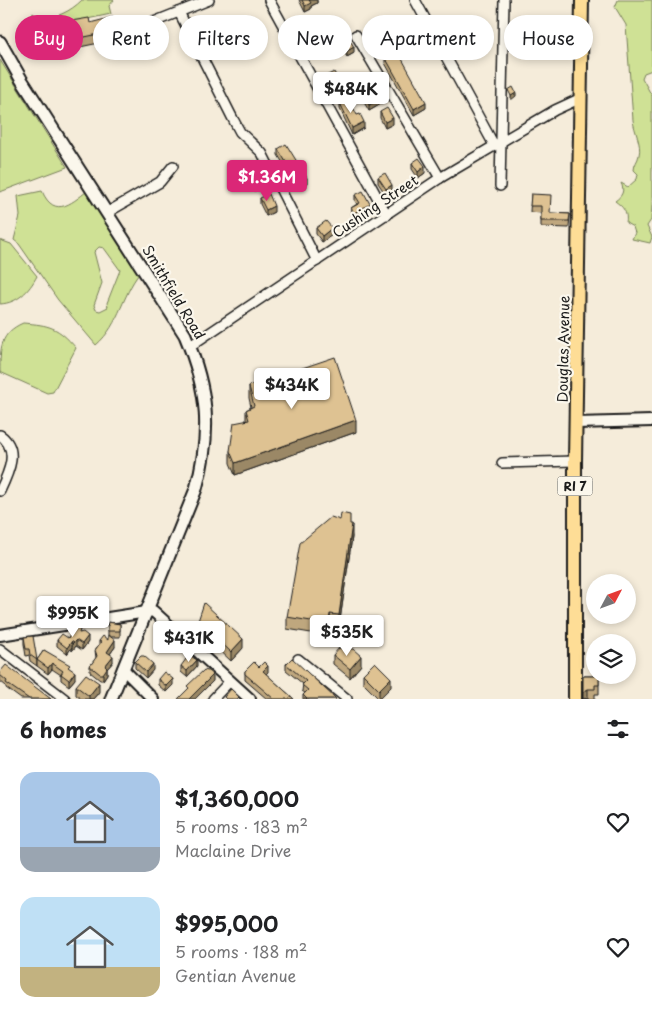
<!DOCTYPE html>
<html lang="en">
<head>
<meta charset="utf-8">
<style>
	:root { --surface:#fff; --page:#f2f2f2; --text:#202124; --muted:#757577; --accent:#db2777 }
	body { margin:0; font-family:"Playpen Sans",sans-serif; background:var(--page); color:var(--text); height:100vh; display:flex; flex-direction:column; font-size:19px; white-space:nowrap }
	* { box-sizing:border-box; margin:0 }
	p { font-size:16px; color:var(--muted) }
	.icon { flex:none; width:28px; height:28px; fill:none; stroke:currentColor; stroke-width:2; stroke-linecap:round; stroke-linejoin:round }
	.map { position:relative; height:699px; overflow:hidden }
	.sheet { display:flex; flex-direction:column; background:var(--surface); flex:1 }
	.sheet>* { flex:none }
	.hud { position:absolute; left:15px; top:15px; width:622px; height:45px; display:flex; gap:10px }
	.needle { width:32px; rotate:49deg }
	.controls { position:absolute; left:586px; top:574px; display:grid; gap:10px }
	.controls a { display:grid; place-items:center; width:50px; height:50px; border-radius:50%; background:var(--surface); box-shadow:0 2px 8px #0003; font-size:25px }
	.price { position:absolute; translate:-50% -42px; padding:0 11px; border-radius:5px; background:#fff; color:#222; font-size:16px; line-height:32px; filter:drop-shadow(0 1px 2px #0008) }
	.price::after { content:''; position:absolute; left:50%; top:30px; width:15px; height:11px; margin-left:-8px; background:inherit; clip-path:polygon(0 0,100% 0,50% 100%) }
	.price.current { background:var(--accent); color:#fff }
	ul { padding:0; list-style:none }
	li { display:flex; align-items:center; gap:15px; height:125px; padding:0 20px }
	li span { display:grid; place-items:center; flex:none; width:140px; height:100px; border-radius:15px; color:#555 }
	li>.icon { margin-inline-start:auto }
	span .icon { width:60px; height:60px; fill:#fffc; stroke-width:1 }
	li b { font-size:21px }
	h2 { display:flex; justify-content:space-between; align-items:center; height:60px; padding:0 20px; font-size:21px }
	.pill { padding:0 18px; border-radius:22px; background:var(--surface); box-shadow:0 2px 8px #0003; font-size:18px; line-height:45px }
	.pill.current { background:var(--accent); color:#fff }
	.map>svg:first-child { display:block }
	.green { fill:#cfe195; stroke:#767e58; fill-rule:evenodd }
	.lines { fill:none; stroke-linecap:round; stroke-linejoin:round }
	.minor-casing { stroke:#1c1c1c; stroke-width:12 }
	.tertiary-casing { stroke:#1c1c1c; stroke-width:14 }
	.secondary-casing { stroke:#1c1c1c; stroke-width:15 }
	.primary-casing { stroke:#1c1c1c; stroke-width:16 }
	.minor { stroke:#fbf7ec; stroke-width:9 }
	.tertiary { stroke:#fbf7ec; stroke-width:10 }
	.secondary { stroke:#fbf7ec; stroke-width:11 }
	.primary { stroke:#fedd96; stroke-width:12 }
	.wall { fill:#bfa77e; stroke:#1c1c1c }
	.shaded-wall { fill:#9b8866; stroke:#1c1c1c }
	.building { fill:#dec292; stroke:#1c1c1c }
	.labels { text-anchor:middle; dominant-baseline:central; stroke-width:4.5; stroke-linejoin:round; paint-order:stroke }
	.shield { fill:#fbf7ec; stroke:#5f5e5a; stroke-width:1 }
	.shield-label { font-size:12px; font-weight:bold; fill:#1c1c1c }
	.street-label { font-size:14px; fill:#1c1c1c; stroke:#fbf7ec }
</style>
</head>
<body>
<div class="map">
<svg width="652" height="699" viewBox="0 0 652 699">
	<rect width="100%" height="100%" fill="#f5ecda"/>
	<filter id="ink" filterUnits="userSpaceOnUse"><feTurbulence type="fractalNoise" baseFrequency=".02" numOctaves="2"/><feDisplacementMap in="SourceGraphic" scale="10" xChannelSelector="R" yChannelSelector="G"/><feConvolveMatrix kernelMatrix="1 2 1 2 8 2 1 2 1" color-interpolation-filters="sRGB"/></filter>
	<g filter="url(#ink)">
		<!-- green -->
		<g class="green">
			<path d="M82 0H114L109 6 111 14 25 32 33 13 41 20C57 17 70 12 82 0Z"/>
			<path d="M618 0H652V70L644 73 642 78 652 96V204L651 220 647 226 652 237 650 243 632 239 635 233 633 227 626 223C628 212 623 207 615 201 622 196 625 191 621 183L628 187 637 179 638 174 634 170C634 164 638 161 639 155 642 144 634 131 633 120L626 25 615 7Z"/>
			<polygon points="0,60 67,167 0,192"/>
			<path d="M91 188 144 268C122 291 121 324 96 345L58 300 19 244 14 240 20 216 18 196 42 191C55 221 74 201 91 188ZM99 247 104 248 120 270 107 303 108 307 100 311 96 310 94 305 102 283 94 252Z"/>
			<path d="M0 240 11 244 37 276C29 291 18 303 0 304Z"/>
			<path d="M23 323C50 325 58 327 76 348L53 392 47 393 0 372C0 348 0 333 23 323Z"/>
		</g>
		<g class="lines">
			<defs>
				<g id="minor">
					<polyline points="269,0 387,215"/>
					<polyline points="415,0 494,145"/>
					<polyline points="179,12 233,119 240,132 262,153 317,261"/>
					<polyline points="126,33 209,0"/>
					<polyline points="356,35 440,178"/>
					<polyline points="500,186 504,0"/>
					<polyline points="108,212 160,182 173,166"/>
					<polyline points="190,346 440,178 555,110 581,98"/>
					<path d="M0 435C20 449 9 472 0 491"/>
					<polyline points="502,463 575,461"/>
					<polyline points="0,649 65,699"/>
					<polyline points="298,659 347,699"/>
					<polyline points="213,699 230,681"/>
				</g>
				<g id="tertiary">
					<polyline points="576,423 652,421"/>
					<polyline points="0,635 153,611 250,699"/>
					<polyline points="123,669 153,699"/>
				</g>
				<path id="secondary" d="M0 42 21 79 185 335C208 390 212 431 196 489L111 699"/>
				<polyline id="primary" points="575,699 575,461 582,0"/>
			</defs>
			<!-- minor casing -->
			<use href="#minor" class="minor-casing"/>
			<!-- tertiary casing -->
			<use href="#tertiary" class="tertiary-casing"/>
			<!-- secondary casing -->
			<use href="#secondary" class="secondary-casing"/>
			<!-- primary casing -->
			<use href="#primary" class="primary-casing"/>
			<!-- minor -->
			<use href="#minor" class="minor"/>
			<!-- tertiary -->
			<use href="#tertiary" class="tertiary"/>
			<!-- secondary -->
			<use href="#secondary" class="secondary"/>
			<!-- primary -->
			<use href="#primary" class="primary"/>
		</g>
		<!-- wall -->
		<g class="wall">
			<polygon points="299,0 317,0 317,3 311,6 311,9 305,12"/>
			<polygon points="71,21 90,23 118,43 100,48 99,43 75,48 71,30"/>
			<polygon points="446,29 462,43 453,48 446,35"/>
			<polygon points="148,31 165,40 151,45 148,37"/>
			<polygon points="374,31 390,46 381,51 374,38"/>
			<polygon points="340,39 354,53 347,57 340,45"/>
			<polygon points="385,57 426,108 414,115 385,63"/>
			<polygon points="326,76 341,91 333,95 326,83"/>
			<polygon points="365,98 381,104 369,111 365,104"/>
			<polygon points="340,103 364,128 352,135 340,109"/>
			<polygon points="380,112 393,124 385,128 380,118"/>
			<polygon points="278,149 307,184 299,189 278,155"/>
			<polygon points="412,163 425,173 418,178 412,169"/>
			<polygon points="247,170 262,187 254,191 247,176"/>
			<polygon points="378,177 392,191 386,195 378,183"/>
			<polygon points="531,194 550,213 570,214 569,228 541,227 541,213 530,212"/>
			<polygon points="355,195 370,209 354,218 351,213 351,208 357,204 355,201"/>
			<polygon points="260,198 274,212 266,216 260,204"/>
			<polygon points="316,228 332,235 322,242 316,234"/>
			<polygon points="249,386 356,432 235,475 230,463 230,451 246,420 246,410 251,407 249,398"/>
			<polygon points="350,524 352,537 339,627 330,626 329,636 287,629 287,617"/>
			<polygon points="198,621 243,648 231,661 198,630"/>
			<polygon points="108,622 120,624 120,637 110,637 115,647 110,654 113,662 107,669 107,674 103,680 100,680 90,672 90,666 96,658 95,650 99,644 99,641 108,640"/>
			<polygon points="80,633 88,642 82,650 76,646 72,651 72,647 67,654 57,646 57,640 68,638"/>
			<polygon points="24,637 37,660 37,666 30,661 29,655 26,656 24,644"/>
			<polygon points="44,650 70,669 75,679 69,686 61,680 61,675 52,669 48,674 37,666 37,660"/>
			<polygon points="333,655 361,665 350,678 333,664"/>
			<polygon points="135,662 153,670 146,678 135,668"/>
			<polygon points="286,664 336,699 303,699 303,695 305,693 302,691 303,684 286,670"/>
			<polygon points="181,666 197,666 187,677 181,672"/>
			<polygon points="259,667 268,672 266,674 294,699 267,699 245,680 245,671"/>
			<polygon points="0,672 51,699 21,699 6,688 6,686 0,681"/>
			<polygon points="363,674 391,687 379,699 363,683"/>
			<polygon points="583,676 599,676 599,694 595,694 595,699 583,699"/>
			<polygon points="158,679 173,685 166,692 158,685"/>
			<polygon points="76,686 99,692 93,699 81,699 76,695"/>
		</g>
		<!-- shaded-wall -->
		<g class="shaded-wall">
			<polygon points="309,0 317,0 317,3 311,6 311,9 305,12 305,6"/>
			<polygon points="118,34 118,43 100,48 100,39"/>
			<polygon points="165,34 165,40 151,45 151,39"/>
			<polygon points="462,37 462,43 453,48 453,42"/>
			<polygon points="390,40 390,46 381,51 381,44"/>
			<polygon points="354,47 354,53 347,57 347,51"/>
			<polygon points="341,85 341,91 333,95 333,89"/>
			<polygon points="516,93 516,96 511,100 511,96"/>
			<polygon points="381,98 381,104 369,111 369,105"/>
			<polygon points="426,102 426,108 414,115 414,109"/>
			<polygon points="393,118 393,124 385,128 385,122"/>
			<polygon points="364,122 364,128 352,135 352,128"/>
			<polygon points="425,166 425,173 418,178 418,172"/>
			<polygon points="307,178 307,184 299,189 299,183"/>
			<polygon points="262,181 262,187 254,191 254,185"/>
			<polygon points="392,185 392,191 386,195 386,189"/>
			<polygon points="370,204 370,209 354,218 354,213"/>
			<polygon points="274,206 274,212 266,216 266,210"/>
			<polygon points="332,228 332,235 322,242 322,236"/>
			<polygon points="356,420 356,432 235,475 235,463"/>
			<polygon points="352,524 352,537 339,627 339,615"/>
			<polygon points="330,614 330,626 329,636 329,624"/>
			<polygon points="88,636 88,642 82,650 82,644"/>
			<polygon points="243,639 243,648 231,661 231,652"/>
			<polygon points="76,640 76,646 72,651 72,644"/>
			<polygon points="115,640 115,647 107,658 107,652"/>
			<polygon points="72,641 72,647 67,654 67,648"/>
			<polygon points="113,656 113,662 107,669 107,674 103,680 103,674 105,666"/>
			<polygon points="361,656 361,665 350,678 350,669"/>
			<polygon points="197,660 197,666 187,677 187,671"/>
			<polygon points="52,663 52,669 48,674 48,668"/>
			<polygon points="153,664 153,670 146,678 146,672"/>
			<polygon points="268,666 268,672 263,677 263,671"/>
			<polygon points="75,672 75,679 69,686 69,680"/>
			<polygon points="213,675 213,681 195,699 189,699"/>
			<polygon points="391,678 391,687 379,699 379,690"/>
			<polygon points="173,679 173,685 166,692 166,686"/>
			<polygon points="99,683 99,692 93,699 89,699 89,696"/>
			<polygon points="588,689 588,698 583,699 583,692"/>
		</g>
		<!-- building -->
		<g class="building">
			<polygon points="302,0 310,0 309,0 311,3 305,6"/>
			<polygon points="113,17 118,34 100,39 99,34 75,39 71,21 89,18 90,23"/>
			<polygon points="454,24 462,37 453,42 446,29"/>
			<polygon points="162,26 165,34 151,39 148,31"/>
			<polygon points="383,27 390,40 381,44 374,31"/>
			<polygon points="347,35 354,47 347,51 340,39"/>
			<polygon points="397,50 426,102 414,109 385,57"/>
			<polygon points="334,72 341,85 333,89 326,76"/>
			<polygon points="513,87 516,93 511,96 508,90"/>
			<polygon points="377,90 381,98 369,105 365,98"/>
			<polygon points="348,98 357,115 360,114 364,122 352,128 340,103"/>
			<polygon points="387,108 393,118 385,122 380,112"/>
			<polygon points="286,144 307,178 299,183 278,149"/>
			<polygon points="419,158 425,166 418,172 412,163"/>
			<polygon points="256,166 262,181 254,185 247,170"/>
			<polygon points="385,173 392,185 386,189 378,177"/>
			<polygon points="363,191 370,204 354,213 351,208 360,203 355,195"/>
			<polygon points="269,194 274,206 266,210 260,198"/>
			<polygon points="531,194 551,195 550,213 570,214 569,221 541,221 541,206 530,206"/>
			<polygon points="326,221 332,228 322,236 316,228"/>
			<polygon points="335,357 356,420 235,463 230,451 234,423 249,420 246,410 254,406 249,386"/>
			<polygon points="341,513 350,515 350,524 352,524 339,615 330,614 329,624 287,617 300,543 331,517 340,520"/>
			<polygon points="204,603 243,639 231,652 198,621"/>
			<polygon points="108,622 120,624 120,631 108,631"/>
			<polygon points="77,627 80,630 79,633 83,632 88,636 82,644 76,640 72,644 72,641 67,648 57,640 62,634 68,638"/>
			<polygon points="108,635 115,640 107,652 113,656 105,666 107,668 103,674 100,674 90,666 97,656 95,650 101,642 99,641 103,636 108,640"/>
			<polygon points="33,636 37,660 30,655 29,649 26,649 24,637"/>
			<polygon points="339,648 353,649 361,656 350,669 333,655"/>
			<polygon points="44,650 70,665 68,667 75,672 69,680 61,674 63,671 52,663 48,668 37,660"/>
			<polygon points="189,655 197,660 187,671 181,666"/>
			<polygon points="141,656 144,656 153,664 146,672 135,662"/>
			<polygon points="292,658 336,699 307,699 303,695 308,690 302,685 306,681 286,664"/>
			<polygon points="254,662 259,667 264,662 268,666 263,671 294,699 274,699 245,674 245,671"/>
			<polygon points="375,662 391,678 379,690 363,674"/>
			<polygon points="6,665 51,699 29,699 6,683 7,681 0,675 0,672"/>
			<polygon points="204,670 208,671 213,675 189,699 178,699 189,688 187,686"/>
			<polygon points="164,672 173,679 166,686 158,679"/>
			<polygon points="86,674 99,683 89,696 76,686"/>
			<polygon points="583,676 599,676 599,685 595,685 595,689 588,689 583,692"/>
			<polygon points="231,689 239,697 237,699 226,699 224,697"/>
		</g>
	</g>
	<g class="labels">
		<!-- shield labels -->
		<rect class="shield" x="557.5" y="476.5" width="35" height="19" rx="4"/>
		<g class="shield-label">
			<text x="575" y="486">RI 7</text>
		</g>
		<!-- street labels -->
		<g class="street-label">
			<text transform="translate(375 206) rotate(-34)">Cushing Street</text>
			<text transform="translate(174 292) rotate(59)">Smithfield Road</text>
			<text transform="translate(563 349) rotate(-89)">Douglas Avenue</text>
		</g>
	</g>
</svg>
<div class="controls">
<a><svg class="needle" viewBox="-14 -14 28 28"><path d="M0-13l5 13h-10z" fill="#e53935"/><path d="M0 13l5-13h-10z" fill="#757577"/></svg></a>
<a><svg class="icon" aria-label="layers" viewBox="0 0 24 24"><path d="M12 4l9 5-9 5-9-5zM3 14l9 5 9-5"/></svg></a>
</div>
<b class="price" style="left:351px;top:114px">$484K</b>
<b class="price current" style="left:267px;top:202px">$1.36M</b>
<b class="price" style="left:292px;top:410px">$434K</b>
<b class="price" style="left:73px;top:638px">$995K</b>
<b class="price" style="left:347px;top:657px">$535K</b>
<b class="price" style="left:189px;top:663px">$431K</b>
<div class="hud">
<a class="pill current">Buy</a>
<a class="pill">Rent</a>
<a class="pill">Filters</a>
<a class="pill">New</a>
<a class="pill">Apartment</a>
<a class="pill">House</a>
</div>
</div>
<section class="sheet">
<h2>6 homes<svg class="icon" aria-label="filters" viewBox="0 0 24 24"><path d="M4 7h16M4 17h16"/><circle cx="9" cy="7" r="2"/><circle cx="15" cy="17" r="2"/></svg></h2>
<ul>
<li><span style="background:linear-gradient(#a9c7e8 75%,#9aa5b1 0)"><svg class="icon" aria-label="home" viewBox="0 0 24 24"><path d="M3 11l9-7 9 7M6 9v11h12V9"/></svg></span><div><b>$1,360,000</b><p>5 rooms · 183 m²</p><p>Maclaine Drive</p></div><svg class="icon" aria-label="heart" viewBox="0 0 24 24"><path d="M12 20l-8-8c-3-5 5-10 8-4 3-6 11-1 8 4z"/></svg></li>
<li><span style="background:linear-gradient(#bfe0f5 70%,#c2b280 0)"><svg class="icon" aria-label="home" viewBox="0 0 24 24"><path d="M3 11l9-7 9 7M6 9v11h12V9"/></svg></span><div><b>$995,000</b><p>5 rooms · 188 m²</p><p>Gentian Avenue</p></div><svg class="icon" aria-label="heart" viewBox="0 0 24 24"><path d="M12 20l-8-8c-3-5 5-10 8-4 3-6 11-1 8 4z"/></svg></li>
</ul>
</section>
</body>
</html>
